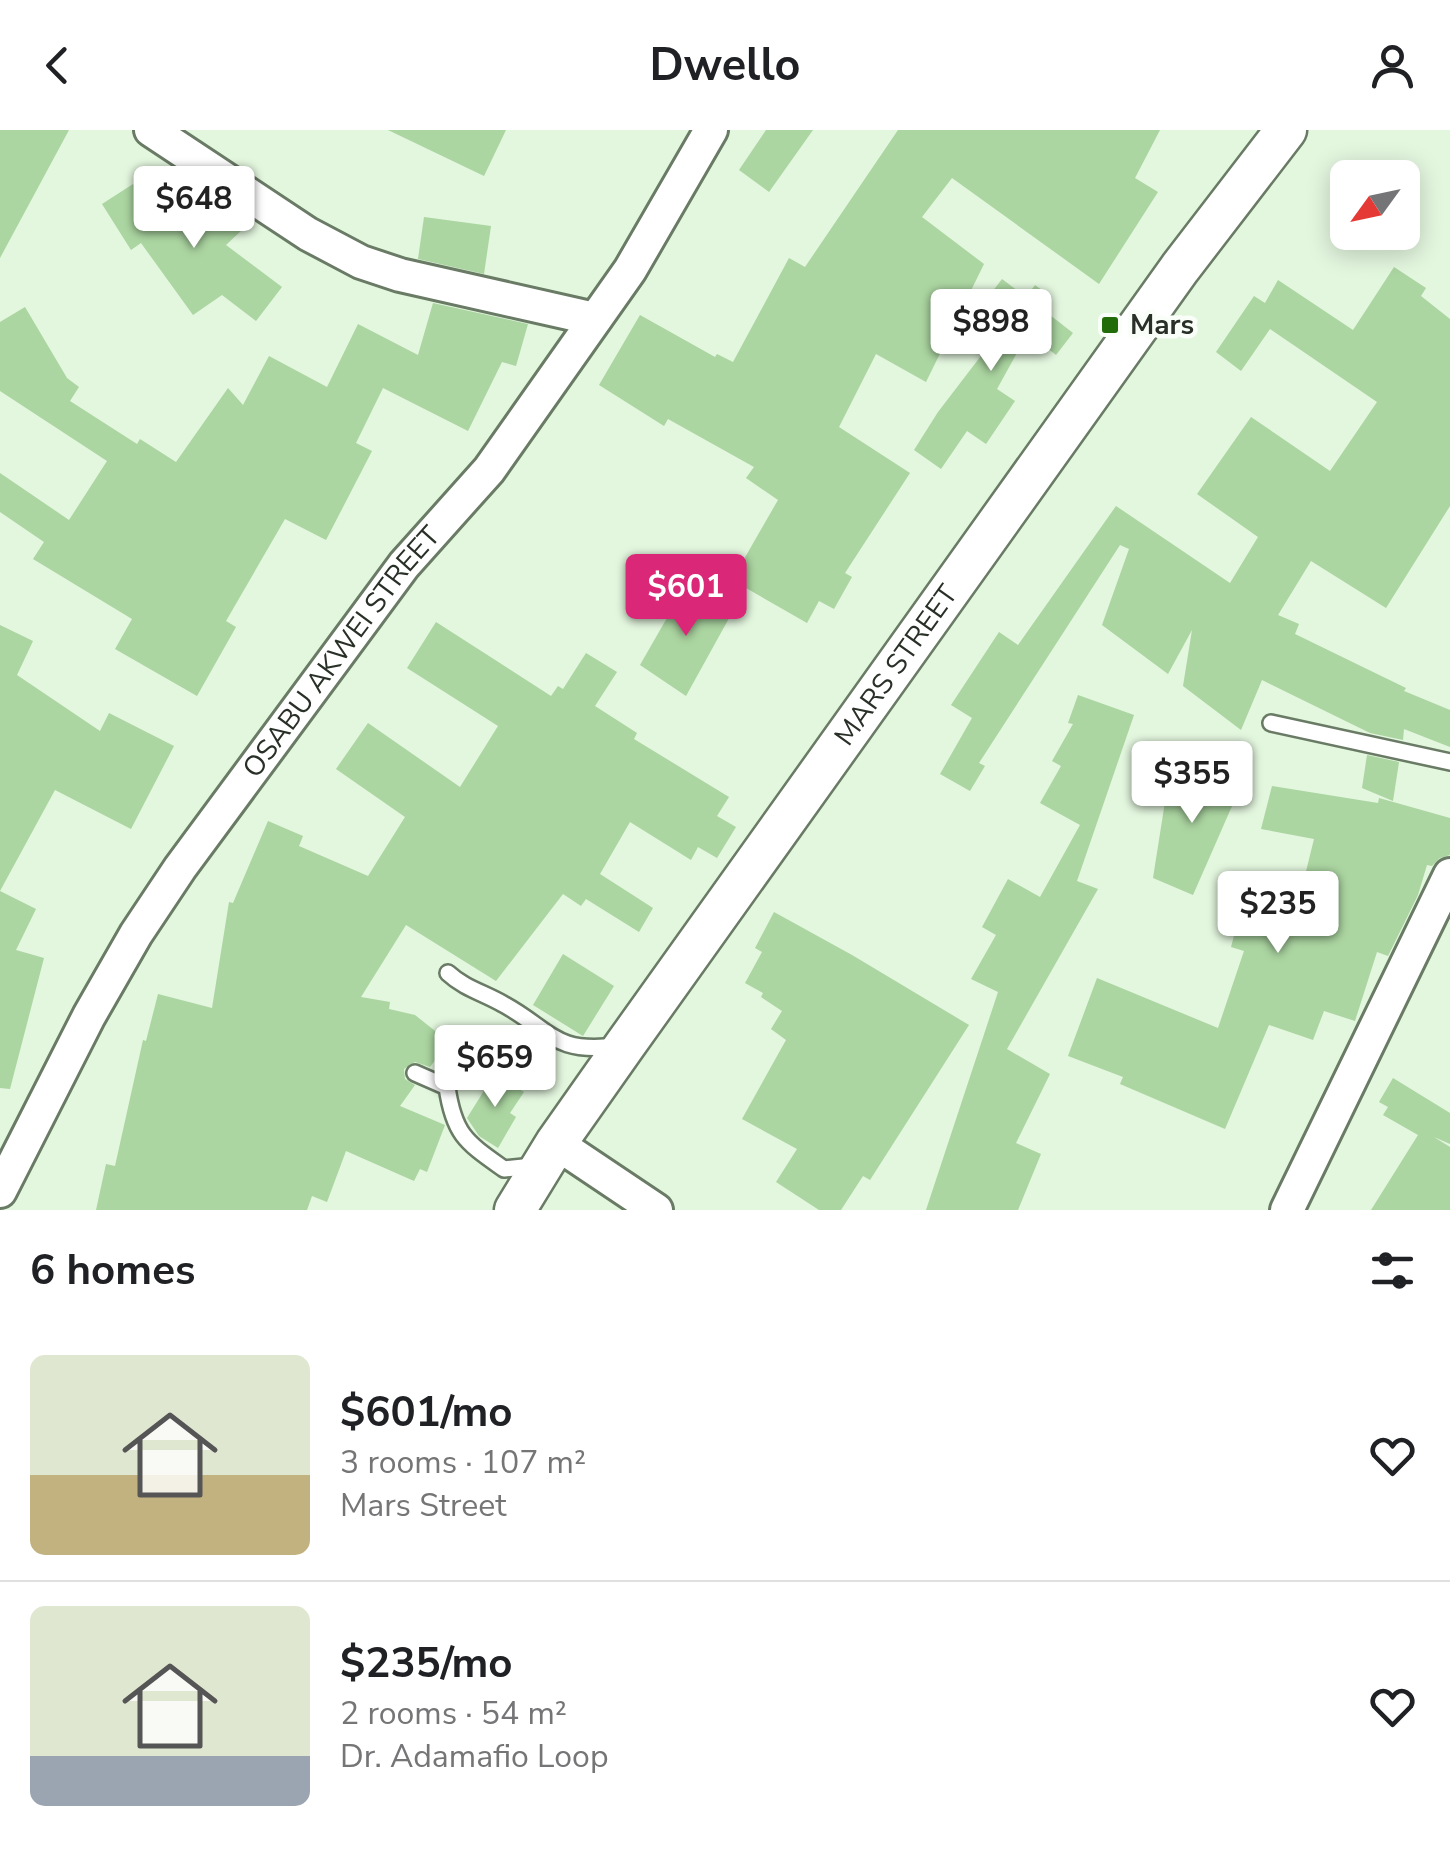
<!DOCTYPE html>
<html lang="en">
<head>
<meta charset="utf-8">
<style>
	:root { --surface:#fff; --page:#f2f2f2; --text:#202124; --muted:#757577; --line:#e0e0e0; --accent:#db2777 }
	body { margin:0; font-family:"Nunito Sans",sans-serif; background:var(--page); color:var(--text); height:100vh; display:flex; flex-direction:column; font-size:38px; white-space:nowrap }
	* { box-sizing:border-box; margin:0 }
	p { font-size:32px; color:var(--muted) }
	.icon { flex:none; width:55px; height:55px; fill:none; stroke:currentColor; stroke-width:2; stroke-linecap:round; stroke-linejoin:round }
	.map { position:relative; height:1080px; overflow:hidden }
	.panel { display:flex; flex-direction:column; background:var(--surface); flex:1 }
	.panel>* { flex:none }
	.needle { width:65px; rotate:237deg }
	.buttons { position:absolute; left:1330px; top:30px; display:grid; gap:20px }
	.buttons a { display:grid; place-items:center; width:90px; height:90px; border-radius:15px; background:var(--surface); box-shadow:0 5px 25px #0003; font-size:50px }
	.price { position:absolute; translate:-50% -85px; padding:0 22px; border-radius:10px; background:#fff; color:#222; font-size:32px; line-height:65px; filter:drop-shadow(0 2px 5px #0008) }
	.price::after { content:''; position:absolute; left:50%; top:60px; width:30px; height:22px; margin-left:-15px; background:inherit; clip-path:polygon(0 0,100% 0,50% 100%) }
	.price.active { background:var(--accent); color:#fff }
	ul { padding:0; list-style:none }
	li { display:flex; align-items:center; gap:30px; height:250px; padding:0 30px }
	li+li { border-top:2px solid var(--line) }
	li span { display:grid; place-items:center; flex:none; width:280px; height:200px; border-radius:15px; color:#555 }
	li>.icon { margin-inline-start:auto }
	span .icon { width:120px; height:120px; fill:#fffc; stroke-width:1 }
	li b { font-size:42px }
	h2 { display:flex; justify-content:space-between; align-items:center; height:120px; padding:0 30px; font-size:42px }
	header { display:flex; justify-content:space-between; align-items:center; height:130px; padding:0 30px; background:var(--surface); font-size:45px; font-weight:700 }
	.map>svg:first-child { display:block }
	.building { fill:#abd5a1 }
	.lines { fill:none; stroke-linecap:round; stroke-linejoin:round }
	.service-casing { stroke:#697a65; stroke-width:20 }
	.minor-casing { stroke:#697a65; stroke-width:38 }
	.tertiary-casing { stroke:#697a65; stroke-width:45 }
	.service { stroke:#fff; stroke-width:15 }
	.minor { stroke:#fff; stroke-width:32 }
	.tertiary { stroke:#fff; stroke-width:40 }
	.poi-dot { fill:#226b09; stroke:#fafef9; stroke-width:4 }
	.labels { text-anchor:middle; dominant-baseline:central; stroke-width:9; stroke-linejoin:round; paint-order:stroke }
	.poi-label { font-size:28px; font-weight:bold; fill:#293027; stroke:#fafef9; text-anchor:start }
	.street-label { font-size:28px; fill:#293027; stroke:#fafef9 }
</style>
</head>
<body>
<header><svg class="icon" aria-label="back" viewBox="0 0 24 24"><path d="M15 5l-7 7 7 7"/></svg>Dwello<svg class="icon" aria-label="person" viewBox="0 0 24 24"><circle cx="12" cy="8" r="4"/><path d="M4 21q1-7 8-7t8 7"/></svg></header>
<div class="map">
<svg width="1450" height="1080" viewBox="0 0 1450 1080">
	<rect width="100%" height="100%" fill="#e3f6de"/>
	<!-- building -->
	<g class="building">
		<polygon points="0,0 69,0 0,128"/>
		<polygon points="388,0 506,0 484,46"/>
		<polygon points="766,0 813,0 769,62 739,40"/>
		<polygon points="898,0 1160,0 1135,48 1158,62 1099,154 952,48 922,87 984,134 926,252 876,224 839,297 910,343 845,443 852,447 834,479 819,471 807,493 732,450 778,370 746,348 754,337 668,289 664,296 599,255 640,185 715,227 717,224 733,232 789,128 805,137"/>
		<polygon points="133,54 159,94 200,56 243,99 226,115 282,157 256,191 222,165 193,185 141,113 131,120 102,74"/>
		<polygon points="424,87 491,96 484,144 418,129"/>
		<polygon points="1394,137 1426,158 1421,166 1450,189 1450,376 1386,478 1311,431 1278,485 1299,494 1295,504 1406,558 1404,561 1450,580 1450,617 1404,599 1403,610 1370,603 1262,550 1241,600 1183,556 1192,500 1168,544 1102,495 1129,419 1120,415 979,633 985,636 970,661 940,644 972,588 951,575 999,502 1018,515 1116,376 1230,453 1258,407 1197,364 1251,287 1330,341 1377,272 1270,199 1241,241 1216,222 1254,166 1265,173 1278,150 1353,200"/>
		<polygon points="1002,149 1026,167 1035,155 1049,165 1041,178 1073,203 1056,225 1028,203 997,259 1015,271 986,314 967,301 941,339 914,320 938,282 1010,188 986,170"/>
		<polygon points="433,173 528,194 516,236 502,232 468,301 383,258 356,313 372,321 326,410 285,389 226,491 236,497 197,566 115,519 132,489 33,429 44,412 0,382 0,343 69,390 107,331 0,261 0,192 25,177 67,248 79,257 70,271 137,314 140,309 176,332 228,258 243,275 269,226 327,257 358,194 418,225"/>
		<polygon points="687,453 733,481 686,566 640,535"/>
		<polygon points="436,492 551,566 558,556 563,559 586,523 617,542 595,576 637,603 634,609 729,667 717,686 736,697 717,728 698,717 691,730 630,692 600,744 653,778 639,802 586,769 581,776 563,764 496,851 406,795 361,867 390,872 389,879 415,885 449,912 430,937 415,932 404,939 405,949 415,955 400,976 445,995 427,1042 420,1039 414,1051 346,1021 327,1072 312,1066 307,1080 96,1080 106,1034 115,1036 143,910 146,911 158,864 212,878 229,772 233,773 268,691 303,706 299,716 368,746 405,687 336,639 368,593 460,657 498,596 407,538"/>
		<polygon points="0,495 33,511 17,545 100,601 109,583 174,616 131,699 55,660 0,761 36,779 16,820 44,828 10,959 0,958"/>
		<polygon points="1078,565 1134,585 1077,751 1098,759 1007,919 1050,944 1016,1013 1041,1024 1018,1080 926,1080 998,862 971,849 996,805 982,797 1008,749 1040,767 1080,695 1040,673 1061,636 1052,631 1073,594 1068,593"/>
		<polygon points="1367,625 1399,632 1393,671 1362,658"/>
		<polygon points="1170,640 1243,651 1193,765 1153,748"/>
		<polygon points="1272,656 1378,673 1379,668 1450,688 1450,725 1440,728 1432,736 1427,735 1418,765 1388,826 1377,822 1355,891 1324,881 1313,910 1269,895 1225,999 1120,954 1123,947 1068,926 1097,848 1218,898 1244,821 1231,817 1242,775 1294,790 1314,709 1261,699"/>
		<polygon points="774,782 852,825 969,895 870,1050 863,1046 841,1080 819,1080 776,1052 797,1019 742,989 786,910 771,899 782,881 761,867 763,863 745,853 762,822 755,818"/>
		<polygon points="563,824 614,856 583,906 533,875"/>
		<polygon points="495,943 524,962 510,983 516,987 498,1018 479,1006 467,988"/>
		<polygon points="1393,948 1450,983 1450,1014 1434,1007 1450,1017 1450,1080 1371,1080 1418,1005 1383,985 1388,977 1379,972"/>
	</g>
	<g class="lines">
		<defs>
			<g id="service">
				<polyline points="1271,593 1450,632"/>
				<path d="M448 843C464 858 484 863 503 874 551 900 553 924 616 916"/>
				<path d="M415 943 447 957C454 1005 466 1012 504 1039L533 1036"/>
			</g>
			<g id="minor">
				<polyline points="151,0 308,104 361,132 400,145 595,189"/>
				<polyline points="556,1013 656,1080"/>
				<path id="s1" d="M0 1061 89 886 136 804 180 738 404 435 489 340 630 140 711 0"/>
				<polyline points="1287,1080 1450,745"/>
			</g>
			<g id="tertiary">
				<path id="s2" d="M515 1080 556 1013 625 915 1180 138 1286 0"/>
			</g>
		</defs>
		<!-- service casing -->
		<use href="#service" class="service-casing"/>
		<!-- minor casing -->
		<use href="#minor" class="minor-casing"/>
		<!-- tertiary casing -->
		<use href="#tertiary" class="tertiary-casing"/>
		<!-- service -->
		<use href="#service" class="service"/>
		<!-- minor -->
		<use href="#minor" class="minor"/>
		<!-- tertiary -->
		<use href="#tertiary" class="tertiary"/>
	</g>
	<!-- markers -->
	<rect class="poi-dot" x="1100" y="185" width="20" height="20" rx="5"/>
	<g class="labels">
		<!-- poi labels -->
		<g class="poi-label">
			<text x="1130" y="195">Mars</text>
		</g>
		<!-- street labels -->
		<g class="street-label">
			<text stroke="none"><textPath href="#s1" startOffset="640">OSABU AKWEI STREET</textPath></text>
			<text stroke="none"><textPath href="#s2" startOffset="665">MARS STREET</textPath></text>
		</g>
	</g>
</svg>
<div class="buttons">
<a><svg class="needle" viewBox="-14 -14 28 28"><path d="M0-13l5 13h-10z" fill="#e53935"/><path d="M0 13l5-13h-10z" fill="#757577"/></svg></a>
</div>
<b class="price" style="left:194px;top:121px">$648</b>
<b class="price" style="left:991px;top:244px">$898</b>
<b class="price active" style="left:686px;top:509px">$601</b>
<b class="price" style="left:1192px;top:696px">$355</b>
<b class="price" style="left:1278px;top:826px">$235</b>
<b class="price" style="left:495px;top:980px">$659</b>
</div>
<section class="panel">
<h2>6 homes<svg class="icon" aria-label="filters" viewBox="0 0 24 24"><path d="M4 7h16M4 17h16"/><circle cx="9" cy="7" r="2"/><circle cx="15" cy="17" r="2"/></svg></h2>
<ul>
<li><span style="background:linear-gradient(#dfe7d0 60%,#c2b280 0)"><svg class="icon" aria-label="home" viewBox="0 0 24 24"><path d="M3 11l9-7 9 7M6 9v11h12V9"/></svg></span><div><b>$601/mo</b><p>3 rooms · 107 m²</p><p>Mars Street</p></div><svg class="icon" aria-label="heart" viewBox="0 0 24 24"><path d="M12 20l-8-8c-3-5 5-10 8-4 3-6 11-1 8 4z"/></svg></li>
<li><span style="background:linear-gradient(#dfe7d0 75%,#9aa5b1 0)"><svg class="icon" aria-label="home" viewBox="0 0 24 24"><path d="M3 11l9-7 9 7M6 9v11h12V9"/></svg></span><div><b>$235/mo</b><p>2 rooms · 54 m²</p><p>Dr. Adamafio Loop</p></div><svg class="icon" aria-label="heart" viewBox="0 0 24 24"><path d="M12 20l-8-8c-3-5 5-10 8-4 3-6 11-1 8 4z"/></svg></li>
</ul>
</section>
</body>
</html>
